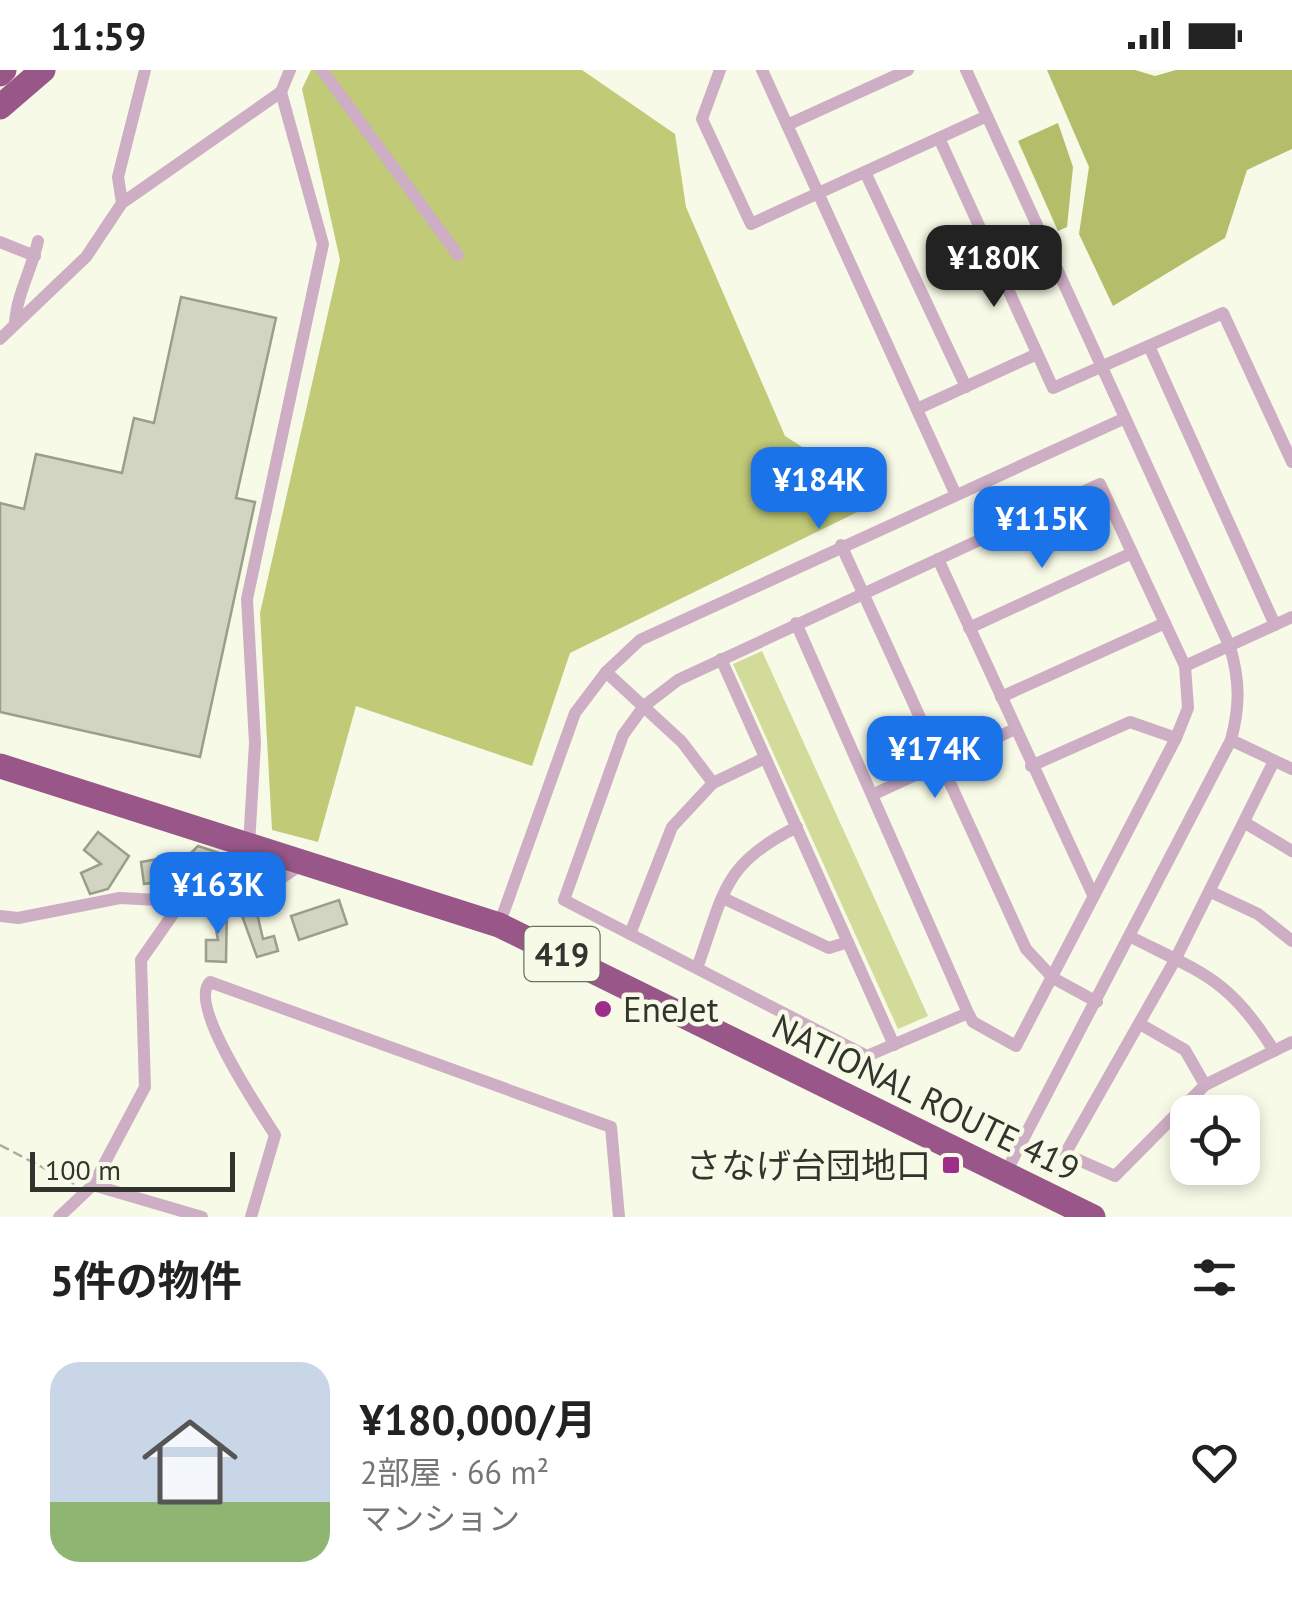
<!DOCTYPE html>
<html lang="ja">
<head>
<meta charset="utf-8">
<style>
	:root { --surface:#fff; --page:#f6f6f6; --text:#222; --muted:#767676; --line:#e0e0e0; --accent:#1a73e8 }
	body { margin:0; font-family:"PT Sans","Noto Sans JP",sans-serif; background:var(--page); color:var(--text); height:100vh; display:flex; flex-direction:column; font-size:38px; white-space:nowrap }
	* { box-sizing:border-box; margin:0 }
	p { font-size:32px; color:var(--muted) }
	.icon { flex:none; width:55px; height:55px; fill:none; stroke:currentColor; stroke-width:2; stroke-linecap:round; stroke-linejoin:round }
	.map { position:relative; height:1147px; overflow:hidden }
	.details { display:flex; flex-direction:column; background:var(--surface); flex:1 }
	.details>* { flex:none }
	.tools { position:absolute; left:1170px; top:1025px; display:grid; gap:20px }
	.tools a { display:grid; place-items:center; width:90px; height:90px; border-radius:20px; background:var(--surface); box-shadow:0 5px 15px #0003; font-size:50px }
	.scale { position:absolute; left:30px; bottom:25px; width:205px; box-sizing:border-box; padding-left:10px; border:5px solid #33342d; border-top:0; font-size:28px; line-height:35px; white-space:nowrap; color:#33342d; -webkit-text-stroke:8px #f7fae6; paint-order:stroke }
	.price { position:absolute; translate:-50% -85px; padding:0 22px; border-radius:20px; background:var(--accent); color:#fff; font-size:32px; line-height:65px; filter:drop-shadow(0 2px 5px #0008) }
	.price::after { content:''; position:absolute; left:50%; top:60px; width:30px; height:22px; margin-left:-15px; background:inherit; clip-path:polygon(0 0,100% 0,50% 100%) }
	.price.active { background:#222; color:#fff }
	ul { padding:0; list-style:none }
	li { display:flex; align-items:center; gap:30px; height:250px; padding:0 50px }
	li+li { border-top:2px solid var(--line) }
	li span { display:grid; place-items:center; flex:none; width:280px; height:200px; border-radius:30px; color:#555 }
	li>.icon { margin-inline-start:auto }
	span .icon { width:120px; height:120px; fill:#fffc; stroke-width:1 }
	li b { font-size:42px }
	h2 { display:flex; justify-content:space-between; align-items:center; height:120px; padding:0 50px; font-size:42px }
	.status { display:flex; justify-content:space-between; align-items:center; height:70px; padding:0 50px; background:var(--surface); direction:ltr }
	.status svg { height:28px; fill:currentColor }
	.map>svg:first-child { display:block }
	.green { fill:#d3db9b }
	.forest { fill:#c0ca77 }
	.water { fill:#b3bd6a }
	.building { fill:#d2d5c1; stroke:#9b9e8b; stroke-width:2.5 }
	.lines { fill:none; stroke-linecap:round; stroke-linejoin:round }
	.path { stroke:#acae9f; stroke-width:2.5; stroke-dasharray:10 5; stroke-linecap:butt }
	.street { stroke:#ceaec4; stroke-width:12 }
	.highway { stroke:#985788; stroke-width:25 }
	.poi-dot { fill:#9f2d8a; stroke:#f7fae6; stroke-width:4 }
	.labels { text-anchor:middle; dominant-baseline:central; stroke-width:9; stroke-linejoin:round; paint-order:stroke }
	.shield { fill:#f7fae6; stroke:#6e6f64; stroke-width:2.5 }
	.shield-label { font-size:32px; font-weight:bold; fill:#33342d }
	.poi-label { font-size:35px; fill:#33342d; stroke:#f7fae6; text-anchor:start }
	.street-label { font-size:35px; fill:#33342d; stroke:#f7fae6 }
</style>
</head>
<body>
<div class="status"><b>11:59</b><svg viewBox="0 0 49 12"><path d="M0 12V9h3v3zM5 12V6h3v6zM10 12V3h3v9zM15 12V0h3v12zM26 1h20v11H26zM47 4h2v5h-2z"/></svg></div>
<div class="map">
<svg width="1292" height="1147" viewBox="0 0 1292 1147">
	<rect width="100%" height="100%" fill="#f7fae6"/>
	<!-- green -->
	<polygon class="green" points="762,581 928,946 898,959 733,594"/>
	<!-- forest -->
	<polygon class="forest" points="311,0 582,0 675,64 686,137 785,366 884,429 570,583 532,696 356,636 318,772 272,760 260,543 340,190 302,19"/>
	<!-- water -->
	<g class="water">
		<polygon points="1047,0 1135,0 1155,6 1176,0 1292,0 1292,79 1247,100 1225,168 1113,236 1079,164 1089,97"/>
		<polygon points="1058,53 1073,97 1067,157 1058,161 1018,71"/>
	</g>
	<!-- building -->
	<g class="building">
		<polygon points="181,227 276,248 236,428 255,432 200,687 0,642 0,433 24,439 36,384 122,403 134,348 154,353"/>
		<polygon points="98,762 129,786 108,819 90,824 81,803 101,794 84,780"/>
		<polygon points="198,776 237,789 240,809 232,811 228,798 227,812 208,818 207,813 168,821 163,811 144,814 141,792 191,783"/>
		<polygon points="253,826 263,869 274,866 278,881 257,887 237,832"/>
		<polygon points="339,830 347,854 299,870 291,846"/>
		<polygon points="227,834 226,892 206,891 206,870 218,870 212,838"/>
	</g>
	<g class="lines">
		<!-- path -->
		<polyline class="path" points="0,1075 74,1114"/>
		<!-- street -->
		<g class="street">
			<polyline points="322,0 458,185"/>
			<polyline points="720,0 702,49 751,154 987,46"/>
			<polyline points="762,0 955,423"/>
			<path d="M966 0 1230 577C1240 611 1240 636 1231 670L1004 1106"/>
			<polyline points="787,55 908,0"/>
			<polyline points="939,68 1053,318 1223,243 1292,392"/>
			<polyline points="865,102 966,317"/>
			<polyline points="122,133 118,107 145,0"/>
			<polyline points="0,172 35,186"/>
			<path d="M15 254C16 226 32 199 38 171"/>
			<polyline points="0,269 86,187 122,133 281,22 290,0"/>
			<polyline points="1149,276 1275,555"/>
			<polyline points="917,339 1037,284"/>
			<polyline points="841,475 1026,879 1053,908 1097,932"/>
			<polyline points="938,489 1093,825"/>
			<polyline points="796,553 968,943 973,952 1016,976 1176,668 1188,638 1185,596 1100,414 678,610 644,636 623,665 564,830 867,986 968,943"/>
			<polyline points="969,558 1132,483"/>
			<polyline points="721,589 894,975"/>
			<polyline points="1185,596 1292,547"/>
			<polyline points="606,602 682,672 713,713"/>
			<polyline points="1001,627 1165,553"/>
			<polyline points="1231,670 1292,699"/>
			<polyline points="1274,691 1175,890 1065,1084 1115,1106 1205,1015 1292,972"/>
			<polyline points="1031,696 1130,652 1176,668"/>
			<polyline points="874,724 1015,659"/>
			<polyline points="1247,754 1292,781"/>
			<polyline points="249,775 255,673 247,529 323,174 281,22"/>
			<polyline points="1211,822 1258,844 1292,871"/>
			<polyline points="723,828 829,878 848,872"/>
			<polyline points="0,846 18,848 120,828 195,832 283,807 301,795"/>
			<polyline points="499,855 575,643 606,602 640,570 1123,349"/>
			<polyline points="630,864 672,757 713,713 765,688"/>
			<path d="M1131 867C1202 903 1230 909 1274 981"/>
			<path d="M697 898C724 825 721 794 797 757"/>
			<polyline points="1140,954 1185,980 1205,1015"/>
			<polyline points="93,1115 202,1147"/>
			<polyline points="59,1147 93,1115 145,1017 141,890 180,834"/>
			<path d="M251 1147 275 1065C260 1041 187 934 210 912L611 1057 619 1147"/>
		</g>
		<!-- highway -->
		<g class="highway">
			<polyline points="0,4 4,0"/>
			<polyline points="0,37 43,0"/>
			<polyline points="0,696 499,855 1093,1147"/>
		</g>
	</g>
	<!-- markers -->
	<g class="poi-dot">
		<circle cx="603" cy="939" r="10"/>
		<rect x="941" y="1085" width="20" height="20" rx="5"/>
	</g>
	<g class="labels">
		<!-- shield labels -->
		<rect class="shield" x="524.5" y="857" width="75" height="54" rx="8"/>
		<g class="shield-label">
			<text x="562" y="884">419</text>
		</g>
		<!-- poi labels -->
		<g class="poi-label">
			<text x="623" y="939">EneJet</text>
			<text x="931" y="1095" text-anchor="end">さなげ台団地口</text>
		</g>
		<!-- street labels -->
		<g class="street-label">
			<text transform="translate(926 1027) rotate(26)">NATIONAL ROUTE 419</text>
		</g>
	</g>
</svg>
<div class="tools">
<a><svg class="icon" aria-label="locate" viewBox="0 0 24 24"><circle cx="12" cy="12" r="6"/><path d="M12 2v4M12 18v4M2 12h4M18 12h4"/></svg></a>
</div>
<div class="scale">100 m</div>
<b class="price active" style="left:994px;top:240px">¥180K</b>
<b class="price" style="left:819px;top:462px">¥184K</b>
<b class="price" style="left:1042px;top:501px">¥115K</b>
<b class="price" style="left:935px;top:731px">¥174K</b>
<b class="price" style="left:218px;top:867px">¥163K</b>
</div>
<section class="details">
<h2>5件の物件<svg class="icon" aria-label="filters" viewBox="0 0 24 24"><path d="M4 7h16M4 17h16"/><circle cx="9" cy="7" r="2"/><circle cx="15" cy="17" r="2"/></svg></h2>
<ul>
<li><span style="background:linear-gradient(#c9d6e8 70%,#8fb573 0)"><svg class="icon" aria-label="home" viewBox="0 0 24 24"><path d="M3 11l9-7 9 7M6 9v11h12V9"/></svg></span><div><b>¥180,000/月</b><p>2部屋 · 66 m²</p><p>マンション</p></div><svg class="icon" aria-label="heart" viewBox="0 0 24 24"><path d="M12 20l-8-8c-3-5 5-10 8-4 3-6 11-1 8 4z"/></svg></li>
</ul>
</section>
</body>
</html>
